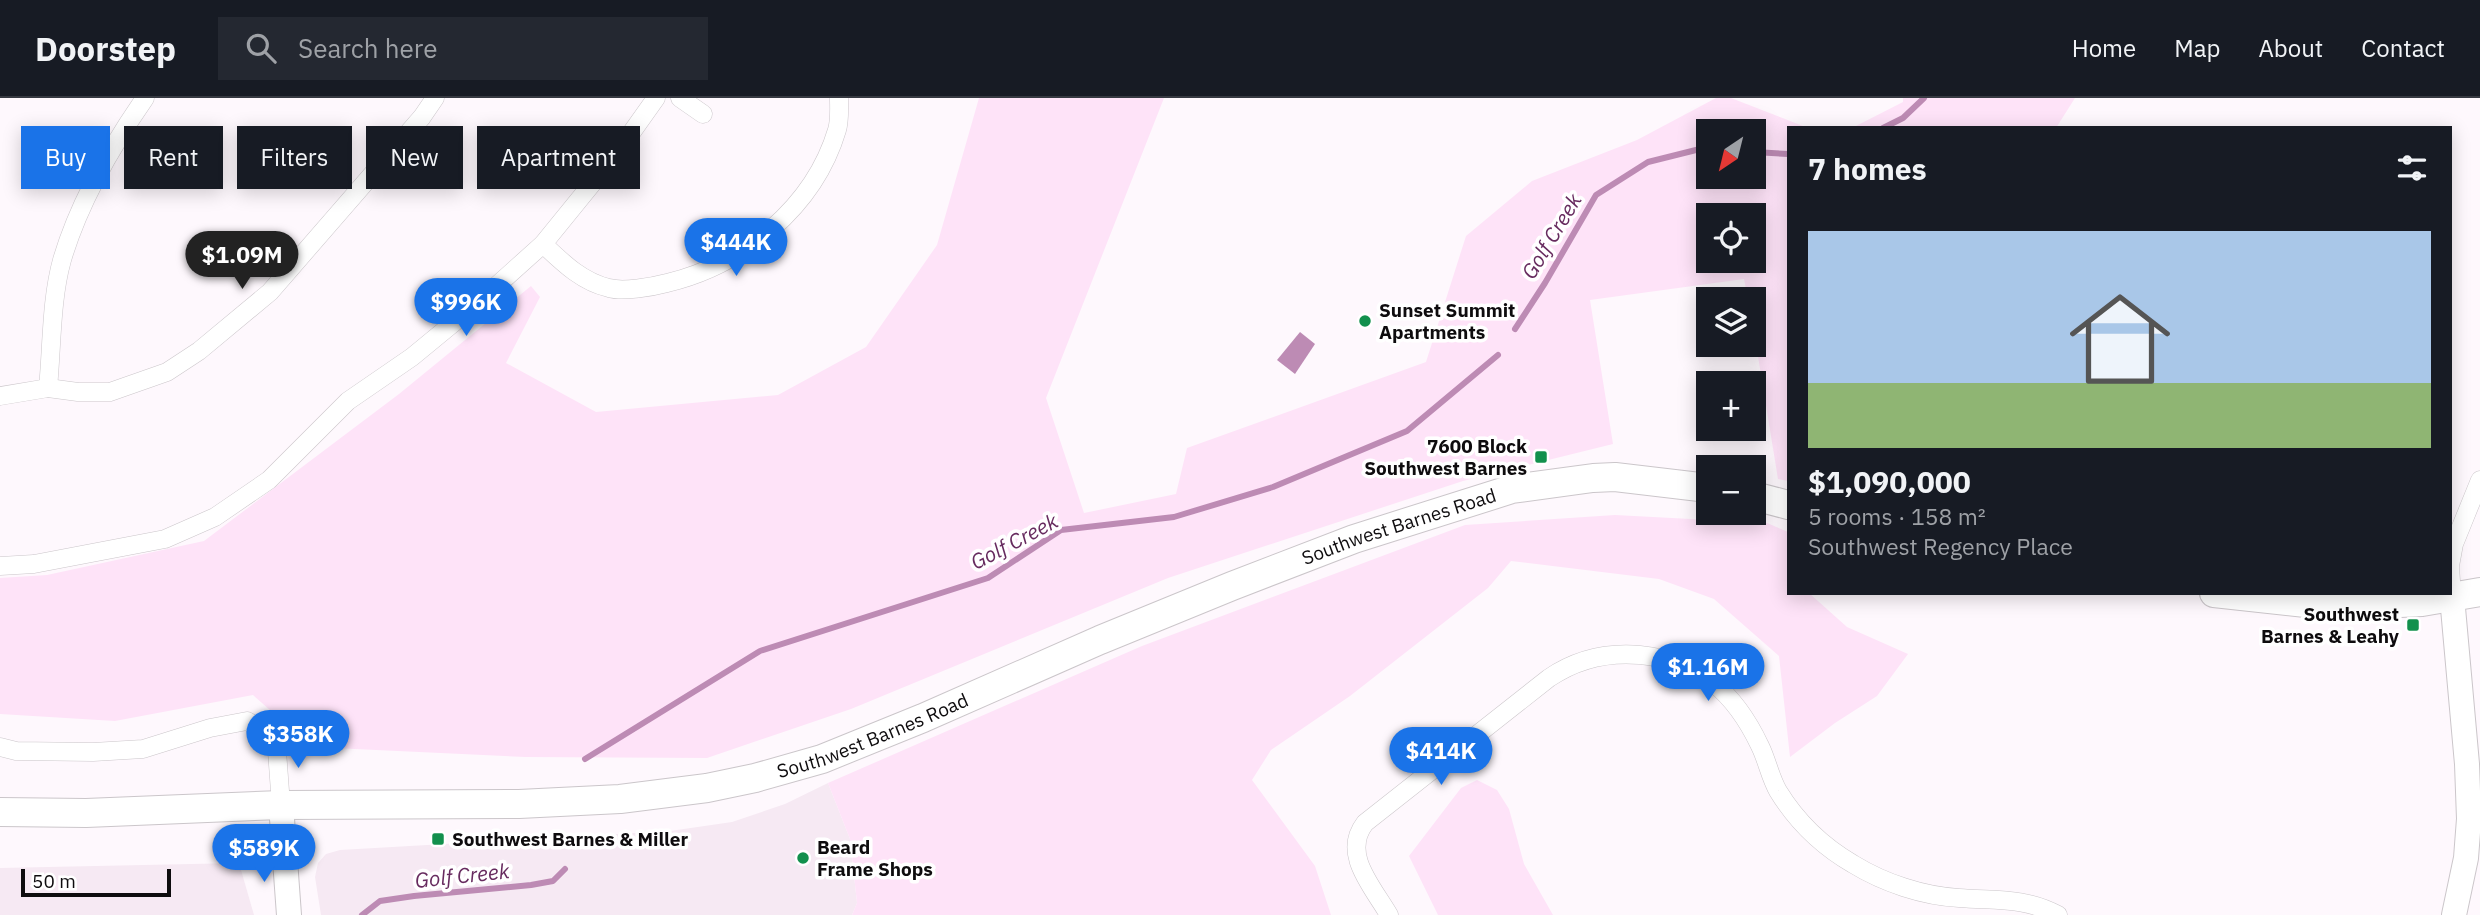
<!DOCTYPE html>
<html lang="en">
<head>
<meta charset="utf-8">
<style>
	:root { --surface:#171b24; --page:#242831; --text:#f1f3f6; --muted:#9ea1a6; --line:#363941; --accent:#1a73e8 }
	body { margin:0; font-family:"IBM Plex Sans",sans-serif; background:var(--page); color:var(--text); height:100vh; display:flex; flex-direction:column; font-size:26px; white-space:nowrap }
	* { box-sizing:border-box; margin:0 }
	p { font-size:23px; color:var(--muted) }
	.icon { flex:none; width:38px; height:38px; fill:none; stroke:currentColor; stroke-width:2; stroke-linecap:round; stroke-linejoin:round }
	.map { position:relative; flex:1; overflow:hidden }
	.drawer { position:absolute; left:1787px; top:28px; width:665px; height:469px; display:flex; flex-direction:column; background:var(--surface); border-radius:0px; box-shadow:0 4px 18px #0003 }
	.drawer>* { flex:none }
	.top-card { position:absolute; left:21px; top:28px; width:665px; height:63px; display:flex; gap:14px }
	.needle { width:46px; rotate:215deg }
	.fabs { position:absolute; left:1696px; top:21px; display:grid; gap:14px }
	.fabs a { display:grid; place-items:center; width:70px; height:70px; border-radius:0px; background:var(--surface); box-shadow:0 4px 18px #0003; font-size:35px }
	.scale { position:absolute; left:21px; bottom:18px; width:150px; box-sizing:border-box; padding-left:7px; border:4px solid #0e0c0e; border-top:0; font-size:19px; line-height:24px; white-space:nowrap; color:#0e0c0e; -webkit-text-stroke:5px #fff; paint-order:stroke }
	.price { position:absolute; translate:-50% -60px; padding:0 16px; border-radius:24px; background:var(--accent); color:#fff; font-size:23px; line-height:46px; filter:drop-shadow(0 2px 4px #0008) }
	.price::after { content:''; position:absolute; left:50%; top:42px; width:21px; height:16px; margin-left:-10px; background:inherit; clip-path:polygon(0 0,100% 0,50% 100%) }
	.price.selected { background:#222; color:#fff }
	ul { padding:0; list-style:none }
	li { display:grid; align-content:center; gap:14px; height:371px; padding:0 21px }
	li+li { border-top:2px solid var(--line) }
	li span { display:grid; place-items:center; height:217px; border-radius:0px; color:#555 }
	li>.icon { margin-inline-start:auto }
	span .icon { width:126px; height:126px; fill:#fffc; stroke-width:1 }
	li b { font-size:30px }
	h2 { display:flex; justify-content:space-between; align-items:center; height:84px; padding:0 21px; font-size:30px }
	.pill { padding:0 24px; border-radius:0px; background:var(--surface); box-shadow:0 4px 18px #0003; font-size:24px; line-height:63px }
	.pill.selected { background:var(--accent); color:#fff }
	header { display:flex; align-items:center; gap:42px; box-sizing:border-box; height:98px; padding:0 35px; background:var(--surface); border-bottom:2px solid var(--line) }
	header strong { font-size:33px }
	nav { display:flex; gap:38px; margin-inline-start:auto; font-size:24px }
	.search { width:490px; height:63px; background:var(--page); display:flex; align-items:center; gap:18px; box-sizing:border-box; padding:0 24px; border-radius:0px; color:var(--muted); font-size:26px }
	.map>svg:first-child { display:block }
	.built { fill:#f6e9f3 }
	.green { fill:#fee3f8; fill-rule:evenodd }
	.water { fill:#bd8bb4 }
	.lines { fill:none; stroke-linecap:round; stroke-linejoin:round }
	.stream { stroke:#bd8bb4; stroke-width:6 }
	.street-casing { stroke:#cbc6ca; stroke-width:19 }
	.secondary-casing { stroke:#cbc6ca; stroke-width:26 }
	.primary-casing { stroke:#cbc6ca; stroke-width:30 }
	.street { stroke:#fff; stroke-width:18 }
	.secondary { stroke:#fff; stroke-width:24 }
	.primary { stroke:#fff; stroke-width:28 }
	.poi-dot { fill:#12904d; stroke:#fff; stroke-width:2.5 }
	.labels { text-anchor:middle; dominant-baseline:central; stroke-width:7; stroke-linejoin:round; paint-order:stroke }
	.poi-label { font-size:19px; font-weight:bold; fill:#0e0c0e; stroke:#fff; text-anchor:start }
	.street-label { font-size:19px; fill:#0e0c0e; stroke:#fff }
	.water-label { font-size:21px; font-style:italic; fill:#672b5f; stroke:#fff }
</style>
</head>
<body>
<header>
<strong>Doorstep</strong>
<div class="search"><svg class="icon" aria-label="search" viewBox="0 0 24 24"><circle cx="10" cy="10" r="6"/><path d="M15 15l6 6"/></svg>Search here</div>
<nav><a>Home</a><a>Map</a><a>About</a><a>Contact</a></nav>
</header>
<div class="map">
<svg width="2480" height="817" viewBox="0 0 2480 817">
	<rect width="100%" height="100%" fill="#fef8fd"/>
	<!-- built -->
	<g class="built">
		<polygon points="828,685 850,741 857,805 852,817 321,817 315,779 318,765 326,756 340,752 670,733 732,724 785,706"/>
		<polygon points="239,765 254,817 0,817 0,770"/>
	</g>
	<!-- green -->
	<g class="green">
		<path d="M979 0H1164L1046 300 1084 415 1176 396 1187 350 1426 264 1466 138 1532 83 1637 42 1716 0H1731L1808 30H1788V383L1778 381 1754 234V201H1748L1744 181 1590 202 1613 346 1463 383 1168 480 851 611 707 660 525 659 312 649 253 597 115 623 0 616V480L47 477 204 443 399 296 531 188 540 199 506 265 596 314 778 297 866 249 937 147ZM1708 33H1754V79H1708ZM1708 117H1754V163H1708Z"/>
		<polygon points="1903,0 2075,0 2056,30 1852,30 1903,4"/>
		<polygon points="1615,417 1767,425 1788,434 1788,495 1809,495 1847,529 1908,556 1877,598 1835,625 1790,659 1779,558 1714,501 1659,481 1511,463 1488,490 1350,598 1271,652 1252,682 1315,768 1331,817 852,817 857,805 850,741 828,685 1142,548 1465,427"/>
		<polygon points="1477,682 1497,692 1509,711 1524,766 1553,817 1438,817 1409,758 1461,690"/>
	</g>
	<!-- water -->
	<polygon class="water" points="1300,234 1315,246 1295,276 1277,262"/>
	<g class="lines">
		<!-- stream -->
		<g class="stream">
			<polyline points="1883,30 1903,20 1924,0"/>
			<polyline points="1754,54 1788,56"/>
			<polyline points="1515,231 1545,185 1596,97 1648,64 1708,49"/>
			<polyline points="585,661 760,553 988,480 1061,432 1174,419 1273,389 1407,333 1498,257"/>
			<polyline points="362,817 380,803 414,798 531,787 553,783 565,771"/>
		</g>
		<defs>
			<g id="street">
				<polyline points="680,0 703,16"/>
				<path d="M543 146C562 164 582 184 609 190 623 194 652 189 667 185 743 167 814 109 837 32 840 22 839 10 839 0"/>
				<path d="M48 290C52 249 51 201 62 162 79 104 111 49 145 0"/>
				<polyline points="0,298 48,290 78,294 110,294 167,274 199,253 270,194 422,19 435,0"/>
				<polyline points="0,468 34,466 165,441 215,419 269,382 348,303 412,259 474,208 543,146 617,55 656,0"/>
				<polyline points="2452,499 2450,468 2454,446 2480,382"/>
				<polyline points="0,649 16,653 93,654 143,651 210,630 247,623 276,639 281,707"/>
				<path d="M1389 817C1373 789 1341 756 1365 725L1549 580C1577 561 1606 554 1640 557 1700 563 1735 595 1760 648 1767 662 1770 679 1778 693 1797 724 1822 748 1853 766 1884 785 1923 798 1959 800 1996 803 2024 799 2058 817"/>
			</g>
			<g id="secondary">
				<polyline points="2452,499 2467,666 2469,721 2466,760 2454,817"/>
				<polyline points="281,707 289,817"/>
			</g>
			<g id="primary">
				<polyline points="1754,398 1788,407"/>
				<polyline points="2214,495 2333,508 2422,504 2480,494"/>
				<path id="s1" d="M0 714 86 715 281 707 519 706 620 701 707 690 755 680 822 661 923 620 1100 542 1232 488 1354 441 1512 391 1593 380 1615 379 1708 390"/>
			</g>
		</defs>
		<!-- street casing -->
		<use href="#street" class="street-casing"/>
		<!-- secondary casing -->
		<use href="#secondary" class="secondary-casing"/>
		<!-- primary casing -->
		<use href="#primary" class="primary-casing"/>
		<!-- street -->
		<use href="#street" class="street"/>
		<!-- secondary -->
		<use href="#secondary" class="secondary"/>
		<!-- primary -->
		<use href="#primary" class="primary"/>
	</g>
	<!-- markers -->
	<g class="poi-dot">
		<circle cx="1365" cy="223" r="7"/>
		<rect x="1534" y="352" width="14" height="14" rx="3.5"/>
		<rect x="2406" y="520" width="14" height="14" rx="3.5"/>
		<rect x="431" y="734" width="14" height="14" rx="3.5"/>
		<circle cx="803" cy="760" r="7"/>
	</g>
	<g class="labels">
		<!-- poi labels -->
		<g class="poi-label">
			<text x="1379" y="212">Sunset Summit<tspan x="1379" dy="22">Apartments</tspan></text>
			<text x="1527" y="348" text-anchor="end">7600 Block<tspan x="1527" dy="22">Southwest Barnes</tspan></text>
			<text x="2399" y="516" text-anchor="end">Southwest<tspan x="2399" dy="22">Barnes &amp; Leahy</tspan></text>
			<text x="452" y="741">Southwest Barnes &amp; Miller</text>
			<text x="817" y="749">Beard<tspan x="817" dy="22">Frame Shops</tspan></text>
		</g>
		<!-- street labels -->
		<g class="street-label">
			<text stroke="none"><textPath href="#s1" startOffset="1449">Southwest Barnes Road</textPath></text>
			<text stroke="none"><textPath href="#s1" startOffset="882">Southwest Barnes Road</textPath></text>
		</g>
		<!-- water labels -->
		<g class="water-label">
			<text transform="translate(1551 138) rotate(-59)">Golf Creek</text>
			<text transform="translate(1014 443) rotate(-28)">Golf Creek</text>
			<text transform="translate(462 777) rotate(-6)">Golf Creek</text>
		</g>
	</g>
</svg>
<div class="fabs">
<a><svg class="needle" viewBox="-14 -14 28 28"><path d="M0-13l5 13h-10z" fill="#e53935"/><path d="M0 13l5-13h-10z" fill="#9ea1a6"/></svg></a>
<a><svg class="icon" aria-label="locate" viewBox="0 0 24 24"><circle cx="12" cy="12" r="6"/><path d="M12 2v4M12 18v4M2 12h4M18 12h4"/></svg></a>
<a><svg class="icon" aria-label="layers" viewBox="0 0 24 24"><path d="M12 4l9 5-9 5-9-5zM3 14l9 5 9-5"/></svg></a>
<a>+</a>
<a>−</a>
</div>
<div class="scale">50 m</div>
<b class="price" style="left:736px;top:180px">$444K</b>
<b class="price selected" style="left:242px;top:193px">$1.09M</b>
<b class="price" style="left:466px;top:240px">$996K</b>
<b class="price" style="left:1708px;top:605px">$1.16M</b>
<b class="price" style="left:298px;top:672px">$358K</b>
<b class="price" style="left:1441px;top:689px">$414K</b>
<b class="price" style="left:264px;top:786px">$589K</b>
<div class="top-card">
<a class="pill selected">Buy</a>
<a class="pill">Rent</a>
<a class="pill">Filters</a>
<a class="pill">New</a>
<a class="pill">Apartment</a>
</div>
<section class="drawer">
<h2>7 homes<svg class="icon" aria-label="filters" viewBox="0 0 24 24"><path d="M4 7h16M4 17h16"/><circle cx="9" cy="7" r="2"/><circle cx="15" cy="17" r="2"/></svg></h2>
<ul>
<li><span style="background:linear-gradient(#a9c7e8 70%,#8fb573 0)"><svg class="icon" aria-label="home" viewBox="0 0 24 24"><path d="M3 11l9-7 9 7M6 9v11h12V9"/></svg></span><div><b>$1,090,000</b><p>5 rooms · 158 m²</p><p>Southwest Regency Place</p></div></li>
</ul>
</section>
</div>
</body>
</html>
